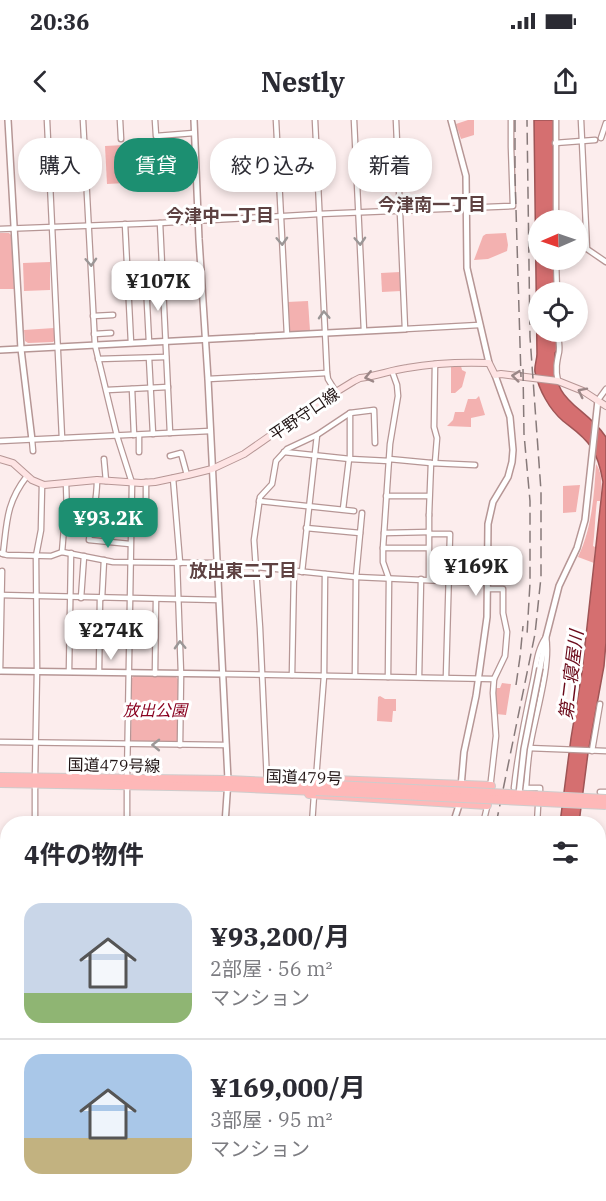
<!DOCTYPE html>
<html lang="ja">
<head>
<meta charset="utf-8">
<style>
	:root { --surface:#fff; --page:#f2f2f3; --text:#2b2b33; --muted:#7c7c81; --line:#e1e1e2; --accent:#1c8f71 }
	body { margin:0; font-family:"IBM Plex Serif","Noto Sans JP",serif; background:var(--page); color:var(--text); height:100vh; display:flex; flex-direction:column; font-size:22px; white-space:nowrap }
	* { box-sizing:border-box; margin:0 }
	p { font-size:20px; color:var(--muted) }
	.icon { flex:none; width:33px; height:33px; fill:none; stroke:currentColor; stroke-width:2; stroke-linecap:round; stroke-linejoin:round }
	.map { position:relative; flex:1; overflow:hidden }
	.panel { position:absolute; left:0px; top:696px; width:606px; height:386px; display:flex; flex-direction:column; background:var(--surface); border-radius:24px 24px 0 0; box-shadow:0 3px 9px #0003 }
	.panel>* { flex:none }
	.banner { position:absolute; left:18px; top:18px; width:570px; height:54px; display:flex; gap:12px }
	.needle { width:39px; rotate:268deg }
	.buttons { position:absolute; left:528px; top:90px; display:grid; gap:12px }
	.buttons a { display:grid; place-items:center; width:60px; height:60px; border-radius:50%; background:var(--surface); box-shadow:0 3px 9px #0003; font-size:30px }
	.price { position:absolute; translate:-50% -51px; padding:0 14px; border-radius:12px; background:#fff; color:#222; font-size:20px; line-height:39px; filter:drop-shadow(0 2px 3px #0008) }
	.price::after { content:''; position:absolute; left:50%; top:36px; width:18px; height:14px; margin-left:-9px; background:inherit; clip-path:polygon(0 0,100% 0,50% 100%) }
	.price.active { background:var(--accent); color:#fff }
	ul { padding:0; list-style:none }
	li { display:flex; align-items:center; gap:18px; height:150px; padding:0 24px }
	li+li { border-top:2px solid var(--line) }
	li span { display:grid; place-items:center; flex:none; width:168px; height:120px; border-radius:18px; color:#555 }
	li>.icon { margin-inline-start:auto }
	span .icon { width:72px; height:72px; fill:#fffc; stroke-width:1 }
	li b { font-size:26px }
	h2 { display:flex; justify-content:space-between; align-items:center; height:72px; padding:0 24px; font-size:26px }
	.tag { padding:0 21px; border-radius:24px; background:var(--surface); box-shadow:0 3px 9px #0003; font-size:21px; line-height:54px }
	.tag.active { background:var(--accent); color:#fff }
	.status { display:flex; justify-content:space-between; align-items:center; height:42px; padding:0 30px; background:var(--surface); direction:ltr }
	.status svg { height:16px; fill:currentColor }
	header { display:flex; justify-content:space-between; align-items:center; height:78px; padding:0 24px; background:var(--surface); font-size:27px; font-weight:700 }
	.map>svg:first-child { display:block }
	.green { fill:#f3b1b0 }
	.water { fill:#d56f70; stroke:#9f5455; stroke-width:1.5 }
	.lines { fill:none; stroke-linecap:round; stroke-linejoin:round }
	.minor-casing { stroke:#b69695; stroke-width:7 }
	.tertiary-casing { stroke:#b69695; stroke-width:8 }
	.secondary-casing { stroke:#b69695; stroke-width:8 }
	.trunk-casing { stroke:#cecccc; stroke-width:10 }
	.minor { stroke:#fff; stroke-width:4.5 }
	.tertiary { stroke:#fff; stroke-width:5 }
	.secondary { stroke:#fee4e4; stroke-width:6 }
	.trunk { stroke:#feb8b8; stroke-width:8 }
	.rail { stroke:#877a7a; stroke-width:1.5; stroke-dasharray:12 6; stroke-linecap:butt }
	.tertiary-bridge-casing { stroke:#b69695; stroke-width:8; stroke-linecap:butt }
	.trunk-bridge-casing { stroke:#cecccc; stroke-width:10; stroke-linecap:butt }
	.tertiary-bridge { stroke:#fff; stroke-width:5 }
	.trunk-bridge { stroke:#feb8b8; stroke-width:8 }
	.oneway { stroke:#9b9696 }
	.oneway2 { stroke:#9b8787 }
	.labels { text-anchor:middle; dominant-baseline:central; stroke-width:6; stroke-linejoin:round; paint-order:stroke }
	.street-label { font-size:16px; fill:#211515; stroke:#fff }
	.park-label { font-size:16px; font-style:italic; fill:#890220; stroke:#fff }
	.neighbourhood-label { font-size:18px; font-weight:bold; fill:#5e4242; stroke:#fff }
	.water-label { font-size:18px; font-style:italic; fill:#6b0a1a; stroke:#fff }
</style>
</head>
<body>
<div class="status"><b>20:36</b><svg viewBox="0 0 49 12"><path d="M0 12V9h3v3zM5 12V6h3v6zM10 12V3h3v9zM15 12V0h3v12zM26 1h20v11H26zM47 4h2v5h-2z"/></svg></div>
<header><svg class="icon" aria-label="back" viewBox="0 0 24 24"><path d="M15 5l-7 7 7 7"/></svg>Nestly<svg class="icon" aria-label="share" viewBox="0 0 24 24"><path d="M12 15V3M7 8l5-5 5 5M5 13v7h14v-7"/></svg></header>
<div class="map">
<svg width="606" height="1081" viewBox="0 0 606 1081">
	<rect width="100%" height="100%" fill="#fceded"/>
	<!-- green -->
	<g class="green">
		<polygon points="468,0 474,0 474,15 461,19 456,4"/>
		<polygon points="143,24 145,62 107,64 105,26"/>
		<polygon points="0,113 9,113 11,115 14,169 0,169"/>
		<polygon points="506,113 508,125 507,131 488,139 474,140 483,116 486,114"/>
		<polygon points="50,142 50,170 24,171 23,143"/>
		<polygon points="400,152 401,171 382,172 381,153"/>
		<polygon points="308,181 310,211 289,212 287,182"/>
		<polygon points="54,208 55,220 53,222 28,223 25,221 24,210"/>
		<polygon points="461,246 462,250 466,252 462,267 455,273 451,273 451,247"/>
		<polygon points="479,276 485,295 471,298 471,307 447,306 453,300 455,292 464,292 468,279 476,279"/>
		<path d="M596 344C603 354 602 368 600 381H597C595 396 595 411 593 426L595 427 594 443 578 437C592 408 594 376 596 344Z"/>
		<polygon points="580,365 576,392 563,393 563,366"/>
		<polygon points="134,556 176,557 178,559 177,621 175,623 133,622 131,620 132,558"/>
		<polygon points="502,563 511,564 506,595 496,594 495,568 500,568"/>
		<polygon points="380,576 385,579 396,579 396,591 393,591 392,602 377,601 378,577"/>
	</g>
	<!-- water -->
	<path class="water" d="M534 0H553L554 100H538V140H555L556 172H538V212H556L557 230 555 233C551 285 583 283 606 317V522L604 546 588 633 579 703H560L571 618 582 552 603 362C601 350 598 337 591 327 583 315 573 309 563 301 549 289 539 270 535 252 534 246 537 240 537 234Z"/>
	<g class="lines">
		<defs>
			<g id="minor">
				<polyline points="47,0 62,318"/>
				<polyline points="83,0 95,225 117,316 132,363 127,659"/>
				<polyline points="120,0 121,19"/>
				<polyline points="155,0 156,16 194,13"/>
				<polyline points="276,0 287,215"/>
				<polyline points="315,0 327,253 328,259 336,272"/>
				<polyline points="354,0 364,211"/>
				<polyline points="396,0 405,209 479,205"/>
				<polyline points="556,0 556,100"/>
				<polyline points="581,0 587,129 606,142"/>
				<polyline points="601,18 606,3"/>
				<polyline points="555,23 595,20"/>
				<polyline points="160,103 170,313"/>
				<polyline points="125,104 131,223"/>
				<polyline points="0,109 160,103 319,94 513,86 511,27 511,0"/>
				<polyline points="556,140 557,172"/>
				<polyline points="146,164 149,222"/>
				<polyline points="93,196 113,195"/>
				<polyline points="94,214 111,213"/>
				<polyline points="149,238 153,314"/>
				<polyline points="98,239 166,237"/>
				<polyline points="435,244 434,307 437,318 435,343"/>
				<polyline points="208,259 327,253"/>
				<path d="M558 261C555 250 557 241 559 232 560 225 558 218 558 212"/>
				<polyline points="132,269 134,315"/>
				<polyline points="107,270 168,267"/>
				<polyline points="598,280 606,269"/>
				<polyline points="139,315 139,332"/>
				<polyline points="32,320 33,331"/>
				<polyline points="0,321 210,311"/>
				<polyline points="284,332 350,339 389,341"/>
				<polyline points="170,336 181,333 187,355"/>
				<polyline points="104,339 106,361"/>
				<polyline points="350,339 350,293"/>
				<polyline points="389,339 431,343 475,345"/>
				<polyline points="173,358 180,443"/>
				<path d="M97 360C97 382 92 399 89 420L130 424"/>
				<polyline points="386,376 429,376"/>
				<polyline points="259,381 354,391"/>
				<polyline points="132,386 146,384 146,362"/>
				<polyline points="343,389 349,339"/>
				<polyline points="429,395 429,459"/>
				<polyline points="429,395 431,343"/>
				<polyline points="306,408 360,413"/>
				<polyline points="384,413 429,412"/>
				<polyline points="429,414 450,414 446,557"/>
				<polyline points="383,428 428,428"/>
				<polyline points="62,432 64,408 67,395 66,363"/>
				<polyline points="0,433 7,435 51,436 62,432 113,442 216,443 356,457 488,463"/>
				<path d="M3 434C7 402 6 383 27 356"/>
				<polyline points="177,442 181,554 180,625"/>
				<polyline points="302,452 317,315"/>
				<polyline points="488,469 503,469 503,493 507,512 505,536 494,559"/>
				<polyline points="0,475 219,480"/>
				<polyline points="81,478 84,436"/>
				<polyline points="102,478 104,440"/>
				<path d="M546 517C551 544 536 593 531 621 528 636 527 652 526 668H514C518 632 525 597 533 561 536 547 537 529 546 517Z"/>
				<polyline points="0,551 2,451"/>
				<polyline points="69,551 71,433"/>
				<polyline points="99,552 100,478"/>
				<polyline points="155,554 156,479"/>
				<polyline points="223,554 494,559 493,573 496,616 490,669"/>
				<polyline points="292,555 294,451"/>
				<polyline points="355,556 356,457 362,393"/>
				<polyline points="388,557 389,459 383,442 383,428 390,324 398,276 397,265 392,251"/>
				<polyline points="419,557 421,459"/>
				<polyline points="0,622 226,625"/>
				<polyline points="528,628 606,631"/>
				<polyline points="592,631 600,584"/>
				<polyline points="35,657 37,551 36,436 41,410 42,365"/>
				<polyline points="316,659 324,556 325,454"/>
				<polyline points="267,662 260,508 254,420 260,377 272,364 276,341 287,329 317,315 350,293 374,290 375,323"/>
				<polyline points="526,668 540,668 540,671"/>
				<polyline points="600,672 606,672"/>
				<polyline points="35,704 35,664"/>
				<polyline points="127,704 127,665"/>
				<polyline points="312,704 314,675"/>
				<polyline points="483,704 488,683"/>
				<polyline points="537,704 538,686"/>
				<polyline points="598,730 606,731"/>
				<polyline points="0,921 8,923"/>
				<polyline points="28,1074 28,1081"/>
				<polyline points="73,1081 74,1074"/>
				<polyline points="102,1081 103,1074"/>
				<polyline points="131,1081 131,1074"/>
				<polyline points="232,1081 231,1078 239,1074"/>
				<polyline points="280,1081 298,1074"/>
				<polyline points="377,1081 380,1074"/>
				<polyline points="409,1081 411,1074"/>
				<polyline points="478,1081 482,1074"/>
				<polyline points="507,1081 507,1074"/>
				<polyline points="538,1081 538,1074"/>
			</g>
			<g id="tertiary">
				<polyline points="8,0 21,229 32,320"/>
				<polyline points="194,0 199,119 208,259 228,660 225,704"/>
				<polyline points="451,0 466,56 467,148 489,243"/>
				<polyline points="0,230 405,209"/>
				<polyline points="540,548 546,517 559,466 577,428 585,400 598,280"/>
				<polyline points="0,551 223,554"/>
				<polyline points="461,667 464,632 476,576 487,497 488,404 493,382 508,357 512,342 513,330 510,297 495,255"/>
				<polyline points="453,704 460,682"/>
				<polyline points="192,1081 203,1074"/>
				<polyline points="600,1081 605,825 606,818"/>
			</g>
			<path id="secondary" d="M0 339 13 343 32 360 44 365 97 360 141 363 155 362 188 355 212 349 244 334 310 288 354 261 360 258C376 256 392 250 407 248 435 243 461 242 489 243L495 255 501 254 558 261 583 271 606 286"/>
			<g id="trunk">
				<polyline points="0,657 228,660 316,664"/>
				<polyline points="306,659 491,666"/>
				<polyline points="0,663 228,667 316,671"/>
				<polyline points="309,674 487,685"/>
			</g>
		</defs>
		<!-- minor casing -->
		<use href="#minor" class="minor-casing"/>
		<!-- tertiary casing -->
		<use href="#tertiary" class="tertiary-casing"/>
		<!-- secondary casing -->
		<use href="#secondary" class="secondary-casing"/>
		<!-- trunk casing -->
		<use href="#trunk" class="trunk-casing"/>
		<!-- minor -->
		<use href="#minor" class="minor"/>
		<!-- tertiary -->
		<use href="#tertiary" class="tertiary"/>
		<!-- secondary -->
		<use href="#secondary" class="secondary"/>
		<!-- trunk -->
		<use href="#trunk" class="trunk"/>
		<!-- rail -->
		<g class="rail">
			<polyline points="515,0 515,56 521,257"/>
			<polyline points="523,249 524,314 530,381 530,463 527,515"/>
			<polyline points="516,565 520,537 523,506"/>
			<polyline points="496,704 535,514 541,457 541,371 530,217 527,0"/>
			<polyline points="331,1081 335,1074"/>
			<polyline points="342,1081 346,1074"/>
		</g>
		<defs>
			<polyline id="tertiary-bridge" points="519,674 524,629 540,548"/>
			<g id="trunk-bridge">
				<polyline points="316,664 606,679"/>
				<polyline points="316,671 606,685"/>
			</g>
		</defs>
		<!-- tertiary-bridge casing -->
		<use href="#tertiary-bridge" class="tertiary-bridge-casing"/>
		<!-- trunk-bridge casing -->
		<use href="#trunk-bridge" class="trunk-bridge-casing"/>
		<!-- tertiary-bridge -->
		<use href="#tertiary-bridge" class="tertiary-bridge"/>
		<!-- trunk-bridge -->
		<use href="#trunk-bridge" class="trunk-bridge"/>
	</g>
	<!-- one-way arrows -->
	<defs><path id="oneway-chevron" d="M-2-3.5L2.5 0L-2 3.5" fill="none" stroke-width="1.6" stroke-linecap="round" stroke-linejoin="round" transform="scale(1.5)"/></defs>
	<g class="oneway">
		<use href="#oneway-chevron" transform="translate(282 121) rotate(87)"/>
		<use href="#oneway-chevron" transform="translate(360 121) rotate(87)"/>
		<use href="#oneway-chevron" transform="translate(91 142) rotate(87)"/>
		<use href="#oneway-chevron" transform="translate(324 195) rotate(-93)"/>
		<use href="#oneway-chevron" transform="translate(180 525) rotate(-92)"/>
		<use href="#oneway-chevron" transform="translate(156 625) rotate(-179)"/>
	</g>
	<g class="oneway2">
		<use href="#oneway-chevron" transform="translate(516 256) rotate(-174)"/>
		<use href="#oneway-chevron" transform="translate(369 257) rotate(167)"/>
		<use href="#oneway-chevron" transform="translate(582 272) rotate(-153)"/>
	</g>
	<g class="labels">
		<!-- street labels -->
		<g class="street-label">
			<text transform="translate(304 294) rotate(-34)">平野守口線</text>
			<text transform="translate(114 645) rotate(1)">国道479号線</text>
			<text transform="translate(304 657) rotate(2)">国道479号</text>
		</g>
		<!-- park labels -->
		<g class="park-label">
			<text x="155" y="590">放出公園</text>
		</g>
		<!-- neighbourhood labels -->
		<g class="neighbourhood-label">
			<text x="432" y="84">今津南一丁目</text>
			<text x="220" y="95">今津中一丁目</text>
			<text x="243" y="450">放出東二丁目</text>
		</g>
		<!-- water labels -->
		<g class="water-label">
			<text transform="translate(571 555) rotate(-83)">第二寝屋川</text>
		</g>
	</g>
</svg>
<div class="buttons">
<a><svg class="needle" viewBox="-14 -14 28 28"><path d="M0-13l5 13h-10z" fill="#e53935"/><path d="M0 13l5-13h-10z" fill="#7c7c81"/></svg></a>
<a><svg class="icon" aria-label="locate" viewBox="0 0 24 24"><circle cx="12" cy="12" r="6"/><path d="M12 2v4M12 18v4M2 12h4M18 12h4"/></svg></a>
</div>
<b class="price" style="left:158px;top:192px">¥107K</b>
<b class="price active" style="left:108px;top:429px">¥93.2K</b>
<b class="price" style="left:476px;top:477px">¥169K</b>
<b class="price" style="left:111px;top:541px">¥274K</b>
<div class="banner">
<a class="tag">購入</a>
<a class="tag active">賃貸</a>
<a class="tag">絞り込み</a>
<a class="tag">新着</a>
</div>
<section class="panel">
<h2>4件の物件<svg class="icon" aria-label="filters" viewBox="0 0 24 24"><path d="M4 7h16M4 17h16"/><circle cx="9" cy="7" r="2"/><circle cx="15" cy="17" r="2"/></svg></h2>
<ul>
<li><span style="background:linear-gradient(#c9d6e8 75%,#8fb573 0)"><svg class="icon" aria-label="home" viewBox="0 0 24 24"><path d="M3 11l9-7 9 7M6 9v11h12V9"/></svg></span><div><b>¥93,200/月</b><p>2部屋 · 56 m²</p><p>マンション</p></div></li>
<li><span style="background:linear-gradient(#a9c7e8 70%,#c2b280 0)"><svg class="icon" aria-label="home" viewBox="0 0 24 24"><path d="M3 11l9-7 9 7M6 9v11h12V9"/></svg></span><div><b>¥169,000/月</b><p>3部屋 · 95 m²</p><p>マンション</p></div></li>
</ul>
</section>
</div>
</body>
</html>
